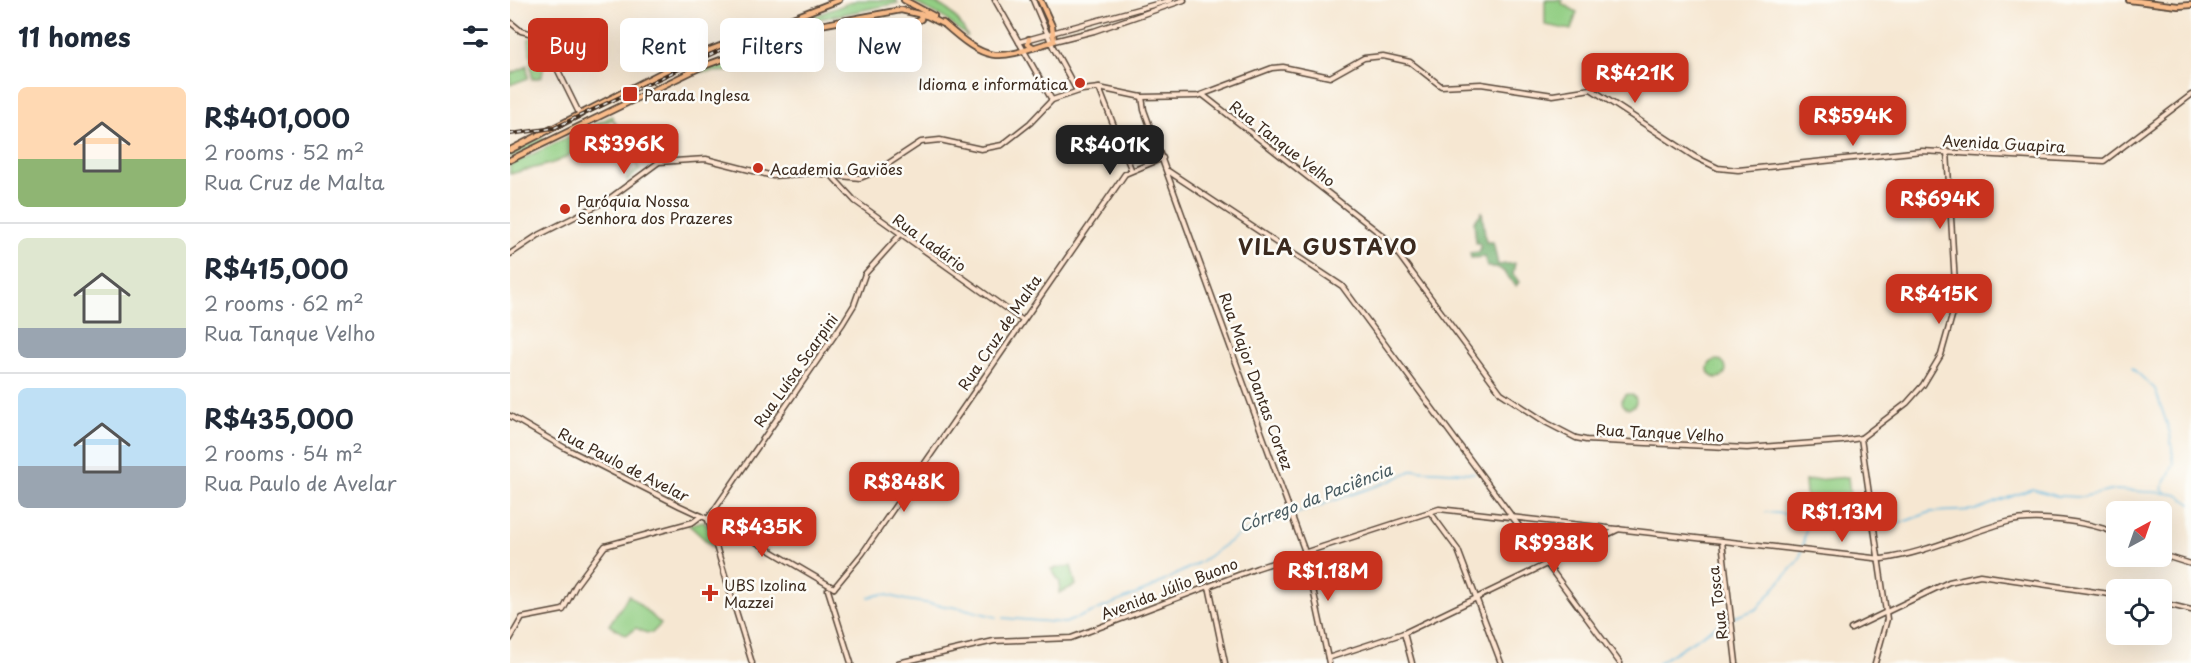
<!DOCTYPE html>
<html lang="en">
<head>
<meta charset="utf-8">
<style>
	:root { --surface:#fff; --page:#f2f2f3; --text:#1f2937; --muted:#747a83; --line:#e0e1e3; --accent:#c8321e }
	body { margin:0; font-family:"Playpen Sans",sans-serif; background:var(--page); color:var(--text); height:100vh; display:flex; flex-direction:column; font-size:22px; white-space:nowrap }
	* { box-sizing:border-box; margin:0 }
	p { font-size:20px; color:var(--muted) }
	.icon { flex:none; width:33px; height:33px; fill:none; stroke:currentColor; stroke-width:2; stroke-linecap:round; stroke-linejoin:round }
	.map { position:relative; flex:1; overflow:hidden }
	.drawer { display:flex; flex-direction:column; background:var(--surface); width:510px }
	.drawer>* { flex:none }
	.banner { position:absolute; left:18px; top:18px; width:570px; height:54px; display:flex; gap:12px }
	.needle { width:39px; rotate:40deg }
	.buttons { position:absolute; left:1596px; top:501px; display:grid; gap:12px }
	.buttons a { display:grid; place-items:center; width:66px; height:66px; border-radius:9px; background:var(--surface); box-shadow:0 6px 24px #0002; font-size:30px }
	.price { position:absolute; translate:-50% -51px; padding:0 14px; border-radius:12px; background:var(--accent); color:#fff; font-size:20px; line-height:39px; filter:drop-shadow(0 2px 3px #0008) }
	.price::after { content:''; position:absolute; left:50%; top:36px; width:18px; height:14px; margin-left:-9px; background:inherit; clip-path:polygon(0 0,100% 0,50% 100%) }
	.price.active { background:#222; color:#fff }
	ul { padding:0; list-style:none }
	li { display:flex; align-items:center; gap:18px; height:150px; padding:0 18px }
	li+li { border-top:2px solid var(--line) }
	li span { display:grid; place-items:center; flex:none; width:168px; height:120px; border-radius:9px; color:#555 }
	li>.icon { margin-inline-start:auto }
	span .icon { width:72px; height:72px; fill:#fffc; stroke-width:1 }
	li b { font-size:26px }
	h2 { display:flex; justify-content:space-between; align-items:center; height:72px; padding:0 18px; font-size:26px }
	.tag { padding:0 21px; border-radius:9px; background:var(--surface); box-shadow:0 6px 24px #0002; font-size:21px; line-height:54px }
	.tag.active { background:var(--accent); color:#fff }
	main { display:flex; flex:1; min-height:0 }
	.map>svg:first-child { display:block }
	.green { fill:#92ce83; stroke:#667c50; stroke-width:1.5 }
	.forest { fill:#75b171; stroke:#586e48; stroke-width:1.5 }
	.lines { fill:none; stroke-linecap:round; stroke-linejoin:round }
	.stream { stroke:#62b7de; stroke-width:1.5 }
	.secondary-casing { stroke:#574639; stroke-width:7 }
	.primary-casing { stroke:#574639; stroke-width:8 }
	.secondary { stroke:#fde4d0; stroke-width:4 }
	.primary { stroke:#f9bc8a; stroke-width:4.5 }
	.rail-casing { stroke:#3b2a1e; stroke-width:4 }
	.rail { stroke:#fdfcf7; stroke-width:1.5; stroke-dasharray:4.5; stroke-linecap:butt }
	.poi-dot { fill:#c8321e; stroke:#fdfcf7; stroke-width:2 }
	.labels { text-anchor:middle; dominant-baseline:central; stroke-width:5; stroke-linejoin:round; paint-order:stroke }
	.poi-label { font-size:15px; fill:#3b2a1e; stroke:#fdfcf7; text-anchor:start }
	.street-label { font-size:15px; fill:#3b2a1e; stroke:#fdfcf7 }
	.water-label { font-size:16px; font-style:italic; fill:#495b61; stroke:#fdfcf7 }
	.district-label { font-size:21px; font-weight:bold; letter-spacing:1.5px; fill:#3b2a1e; stroke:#fdfcf7 }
</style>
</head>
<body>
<main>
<section class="drawer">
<h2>11 homes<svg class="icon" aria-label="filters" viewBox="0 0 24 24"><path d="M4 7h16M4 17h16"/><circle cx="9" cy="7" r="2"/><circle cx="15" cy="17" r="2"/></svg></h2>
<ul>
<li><span style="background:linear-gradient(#ffd9b3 60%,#8fb573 0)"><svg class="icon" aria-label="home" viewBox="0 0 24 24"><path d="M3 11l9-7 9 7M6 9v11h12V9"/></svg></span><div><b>R$401,000</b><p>2 rooms · 52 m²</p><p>Rua Cruz de Malta</p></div></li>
<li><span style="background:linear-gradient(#dfe7d0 75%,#9aa5b1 0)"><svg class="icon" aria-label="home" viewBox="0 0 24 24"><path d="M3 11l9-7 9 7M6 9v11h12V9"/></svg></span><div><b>R$415,000</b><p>2 rooms · 62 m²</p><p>Rua Tanque Velho</p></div></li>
<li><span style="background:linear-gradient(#bfe0f5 65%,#9aa5b1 0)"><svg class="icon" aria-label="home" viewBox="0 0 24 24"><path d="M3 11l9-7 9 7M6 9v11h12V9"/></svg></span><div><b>R$435,000</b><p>2 rooms · 54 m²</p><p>Rua Paulo de Avelar</p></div></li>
</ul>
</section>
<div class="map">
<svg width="1681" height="663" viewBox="0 0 1681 663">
	<rect width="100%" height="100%" fill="#fdfcf7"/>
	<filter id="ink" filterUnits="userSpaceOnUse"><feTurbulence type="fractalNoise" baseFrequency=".0167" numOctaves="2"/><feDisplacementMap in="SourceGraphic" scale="12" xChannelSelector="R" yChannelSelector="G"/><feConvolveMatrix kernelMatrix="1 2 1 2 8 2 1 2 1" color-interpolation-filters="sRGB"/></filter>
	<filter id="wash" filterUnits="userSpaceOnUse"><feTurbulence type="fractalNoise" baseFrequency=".008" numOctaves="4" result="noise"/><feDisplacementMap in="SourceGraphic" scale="24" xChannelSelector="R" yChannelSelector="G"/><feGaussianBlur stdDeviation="1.35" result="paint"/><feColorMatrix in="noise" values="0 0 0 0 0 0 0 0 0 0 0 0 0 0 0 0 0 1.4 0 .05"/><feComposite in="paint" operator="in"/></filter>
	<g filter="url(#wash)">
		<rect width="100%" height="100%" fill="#f6e7d2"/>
		<!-- green -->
		<g class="green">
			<polygon points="347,0 386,0 388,3 300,21 299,18"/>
			<path d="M399 0C430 0 444 9 458 37L431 16Z"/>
			<polygon points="1035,0 1052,0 1051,3 1067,12 1061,30 1035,25"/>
			<path d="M23 36C40 42 34 63 32 77L22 79 19 39Z"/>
			<polygon points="242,50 238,71 184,72"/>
			<polygon points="17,65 18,78 0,85 0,74 14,68"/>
			<polygon points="1380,103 1381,131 1361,132 1359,105"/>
			<polygon points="102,116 130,170 117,181 116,179 128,168 103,119 78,130 77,128"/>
			<path d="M72 130 77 140 72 142C60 165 22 167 0 174V165Z"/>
			<polygon points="32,137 34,141 0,158 0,153"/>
			<circle cx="1207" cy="369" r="9"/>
			<circle cx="1119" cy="401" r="7"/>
			<polygon points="1338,477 1341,503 1297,507 1295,481"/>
			<polygon points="193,521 198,526 203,547 179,525"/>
			<polygon points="561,566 566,585 549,593 550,582 541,569"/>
			<polygon points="119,595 151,624 142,633 137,633 126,628 116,635 99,625"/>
		</g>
		<!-- forest -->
		<path class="forest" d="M972 212 976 242H983L988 265 1005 263 1003 274 1009 282 1006 286C998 279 995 265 977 267L975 257 961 258 960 253 970 252V244L966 243 964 222Z"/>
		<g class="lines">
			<!-- stream -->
			<g class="stream">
				<polyline points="1622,368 1645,389 1660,433 1664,464 1652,489 1656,493"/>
				<polyline points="1256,512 1361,524"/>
				<polyline points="1366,524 1385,525 1421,512 1465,510 1522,489 1547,496 1571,497 1605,490 1656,493 1668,495 1681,504"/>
				<polyline points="359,597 373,594 396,600 455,609 486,617"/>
				<polyline points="493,618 555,623 639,589 690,562 729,535 744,528 878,482 903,470 964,473"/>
				<polyline points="1148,663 1214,621 1247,609 1290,558 1298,519"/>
			</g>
		</g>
	</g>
	<g filter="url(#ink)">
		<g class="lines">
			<defs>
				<g id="secondary">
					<polyline points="485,0 542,100"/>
					<polyline points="523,0 543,47 567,91"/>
					<polyline points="0,22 11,31 31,36 70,115"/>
					<polyline points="544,41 584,31 674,0"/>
					<polyline points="509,42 661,0"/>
					<polyline points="589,88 621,169"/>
					<polyline points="693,95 877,239 991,393 1037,423 1066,438 1076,440 1237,448 1332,441 1351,438 1397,403 1413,385 1431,355 1444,309 1445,284 1437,151"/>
					<polyline points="632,97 634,110 795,552 819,663"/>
					<polyline points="658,171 832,286 1110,663"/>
					<polyline points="322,176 345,201 512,320"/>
					<polyline points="0,254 27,236 96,201 149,162 196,159 263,176 303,173 350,178 367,171 411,142 430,140 471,149 492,145 520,123 542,100 572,90 589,88 632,97 688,96 762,68 773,67 820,77 854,58 873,56 900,62 931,86 971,84 1043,95 1081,89 1185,157 1208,168 1228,170 1412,151 1594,161 1681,95"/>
					<polyline points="0,416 55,448 170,506 239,538 324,588"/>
					<polyline points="1351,438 1377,619 1365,663"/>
					<polyline points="920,512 948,550 991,663"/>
					<polyline points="198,519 333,323 344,305 355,274 390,235"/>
					<polyline points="198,520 242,663"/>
					<polyline points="1212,541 1226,663"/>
					<polyline points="1652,555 1681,564"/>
					<polyline points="699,586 715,663"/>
					<polyline points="324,588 352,554 615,174 653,158"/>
					<polyline points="318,590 341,663"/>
					<polyline points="1652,603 1681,610"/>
					<polyline points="1341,629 1439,582 1470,575 1606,595"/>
					<polyline points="894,633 902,663"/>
					<polyline points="0,639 12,618 53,610 66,585 95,546 183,522 191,516"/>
					<polyline points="818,658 894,633 1109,529"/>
					<path d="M388 663 484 641 561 638 747 568 929 509 1372 559C1416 553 1454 534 1497 522 1526 514 1579 522 1606 533"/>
				</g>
				<g id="primary">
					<polyline points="394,0 424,16"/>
					<polyline points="1619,0 1668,6 1681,5"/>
					<polyline points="406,22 411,19 410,14"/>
					<path d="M433 23C480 65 486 60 544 41L542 26 530 0"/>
					<polyline points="519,39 518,44 523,47"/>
					<polyline points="0,150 182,57 329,0"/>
					<polyline points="0,160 191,67 305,26 391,10 417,16 433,24"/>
				</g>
			</defs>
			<!-- secondary casing -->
			<use href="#secondary" class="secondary-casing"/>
			<!-- primary casing -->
			<use href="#primary" class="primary-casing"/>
			<!-- secondary -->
			<use href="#secondary" class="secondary"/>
			<!-- primary -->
			<use href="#primary" class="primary"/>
			<defs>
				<polyline id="rail" points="0,134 44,128 208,51 303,17"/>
			</defs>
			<!-- rail casing -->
			<use href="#rail" class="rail-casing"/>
			<!-- rail -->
			<use href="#rail" class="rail"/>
		</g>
	</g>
	<!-- markers -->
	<g class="poi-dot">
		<circle cx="570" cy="83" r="6"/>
		<rect x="112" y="86" width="16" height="16" rx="3"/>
		<circle cx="248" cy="168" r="6"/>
		<circle cx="55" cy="209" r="6"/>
		<path d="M197 584h6v6h6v6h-6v6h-6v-6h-6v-6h6z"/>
	</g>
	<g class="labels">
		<!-- poi labels -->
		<g class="poi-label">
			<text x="558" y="83" text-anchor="end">Idioma e informática</text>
			<text x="134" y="94">Parada Inglesa</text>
			<text x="260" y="168">Academia Gaviões</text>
			<text x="67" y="200">Paróquia Nossa<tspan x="67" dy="17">Senhora dos Prazeres</tspan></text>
			<text x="214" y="584">UBS Izolina<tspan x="214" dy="17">Mazzei</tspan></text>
		</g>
		<!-- street labels -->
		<g class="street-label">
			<text transform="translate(773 143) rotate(38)">Rua Tanque Velho</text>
			<text transform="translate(1494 143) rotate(3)">Avenida Guapira</text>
			<text transform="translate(420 242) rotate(36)">Rua Ladário</text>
			<text transform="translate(489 332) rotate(-56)">Rua Cruz de Malta</text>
			<text transform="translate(285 370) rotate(-55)">Rua Luísa Scarpini</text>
			<text transform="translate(747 381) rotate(70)">Rua Major Dantas Cortez</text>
			<text transform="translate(1150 432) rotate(3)">Rua Tanque Velho</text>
			<text transform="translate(114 464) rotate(27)">Rua Paulo de Avelar</text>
			<text transform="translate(659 588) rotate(-21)">Avenida Júlio Buono</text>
			<text transform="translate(1207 603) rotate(-97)">Rua Tosca</text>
		</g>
		<!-- water labels -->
		<g class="water-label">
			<text transform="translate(805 497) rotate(-21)">Córrego da Paciência</text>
		</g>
		<!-- district labels -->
		<g class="district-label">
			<text x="818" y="246">VILA GUSTAVO</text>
		</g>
	</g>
</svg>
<div class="buttons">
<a><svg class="needle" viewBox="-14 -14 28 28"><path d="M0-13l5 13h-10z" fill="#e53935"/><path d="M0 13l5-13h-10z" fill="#747a83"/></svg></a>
<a><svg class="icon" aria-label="locate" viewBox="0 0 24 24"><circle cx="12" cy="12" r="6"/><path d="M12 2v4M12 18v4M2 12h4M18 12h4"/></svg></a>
</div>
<b class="price" style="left:1125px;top:104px">R$421K</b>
<b class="price" style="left:1343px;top:147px">R$594K</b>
<b class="price" style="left:114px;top:175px">R$396K</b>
<b class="price active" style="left:600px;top:176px">R$401K</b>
<b class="price" style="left:1430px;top:230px">R$694K</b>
<b class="price" style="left:1429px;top:325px">R$415K</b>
<b class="price" style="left:394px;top:513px">R$848K</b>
<b class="price" style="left:1332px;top:543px">R$1.13M</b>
<b class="price" style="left:252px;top:558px">R$435K</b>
<b class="price" style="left:1044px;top:574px">R$938K</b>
<b class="price" style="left:818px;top:602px">R$1.18M</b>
<div class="banner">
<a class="tag active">Buy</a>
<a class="tag">Rent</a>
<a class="tag">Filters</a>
<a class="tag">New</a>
</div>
</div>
</main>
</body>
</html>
